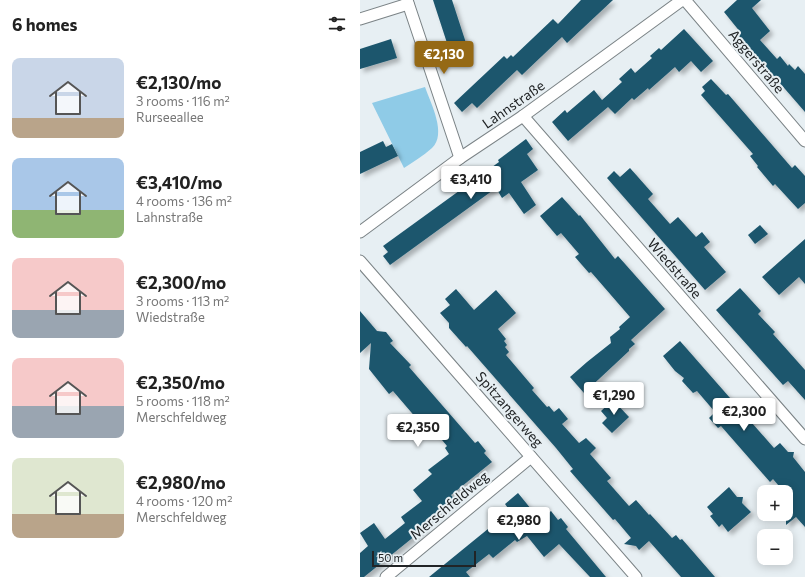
<!DOCTYPE html>
<html lang="en">
<head>
<meta charset="utf-8">
<style>
	:root { --surface:#fff; --page:#f6f6f6; --text:#222; --muted:#767676; --accent:#956915 }
	body { margin:0; font-family:Commissioner,sans-serif; background:var(--page); color:var(--text); height:100vh; display:flex; flex-direction:column; font-size:15px; white-space:nowrap }
	* { box-sizing:border-box; margin:0 }
	p { font-size:13px; color:var(--muted) }
	.icon { flex:none; width:22px; height:22px; fill:none; stroke:currentColor; stroke-width:2; stroke-linecap:round; stroke-linejoin:round }
	.map { position:relative; flex:1; overflow:hidden }
	.details { display:flex; flex-direction:column; background:var(--surface); width:360px }
	.details>* { flex:none }
	.tools { position:absolute; left:397px; top:485px; display:grid; gap:8px }
	.tools a { display:grid; place-items:center; width:36px; height:36px; border-radius:8px; background:var(--surface); box-shadow:0 2px 10px #0003; font-size:20px }
	.scale { position:absolute; left:12px; bottom:10px; width:104px; box-sizing:border-box; padding-left:4px; border:2px solid #212426; border-top:0; font-size:11px; line-height:14px; white-space:nowrap; color:#212426; -webkit-text-stroke:3px #e7eff3; paint-order:stroke }
	.price { position:absolute; translate:-50% -34px; padding:0 9px; border-radius:4px; background:#fff; color:#222; font-size:13px; line-height:26px; filter:drop-shadow(0 1px 2px #0008) }
	.price::after { content:''; position:absolute; left:50%; top:24px; width:12px; height:9px; margin-left:-6px; background:inherit; clip-path:polygon(0 0,100% 0,50% 100%) }
	.price.selected { background:var(--accent); color:#fff }
	ul { padding:0; list-style:none }
	li { display:flex; align-items:center; gap:12px; height:100px; padding:0 12px }
	li span { display:grid; place-items:center; flex:none; width:112px; height:80px; border-radius:8px; color:#555 }
	li>.icon { margin-inline-start:auto }
	span .icon { width:48px; height:48px; fill:#fffc; stroke-width:1 }
	li b { font-size:17px }
	h2 { display:flex; justify-content:space-between; align-items:center; height:48px; padding:0 12px; font-size:17px }
	main { display:flex; flex:1; min-height:0 }
	.map>svg:first-child { display:block }
	.green { fill:#8fcbe7 }
	.building { fill:#1c566d; filter:url(#shadow) }
	.lines { fill:none; stroke-linecap:round; stroke-linejoin:round }
	.minor-casing { stroke:#7b8386; stroke-width:13 }
	.minor { stroke:#fff; stroke-width:11 }
	.labels { text-anchor:middle; dominant-baseline:central; stroke-width:4; stroke-linejoin:round; paint-order:stroke }
	.street-label { font-size:14px; fill:#212426; stroke:#e7eff3 }
</style>
</head>
<body>
<main>
<section class="details">
<h2>6 homes<svg class="icon" aria-label="filters" viewBox="0 0 24 24"><path d="M4 7h16M4 17h16"/><circle cx="9" cy="7" r="2"/><circle cx="15" cy="17" r="2"/></svg></h2>
<ul>
<li><span style="background:linear-gradient(#c9d6e8 75%,#b9a48a 0)"><svg class="icon" aria-label="home" viewBox="0 0 24 24"><path d="M3 11l9-7 9 7M6 9v11h12V9"/></svg></span><div><b>€2,130/mo</b><p>3 rooms · 116 m²</p><p>Rurseeallee</p></div></li>
<li><span style="background:linear-gradient(#a9c7e8 65%,#8fb573 0)"><svg class="icon" aria-label="home" viewBox="0 0 24 24"><path d="M3 11l9-7 9 7M6 9v11h12V9"/></svg></span><div><b>€3,410/mo</b><p>4 rooms · 136 m²</p><p>Lahnstraße</p></div></li>
<li><span style="background:linear-gradient(#f6c9c9 65%,#9aa5b1 0)"><svg class="icon" aria-label="home" viewBox="0 0 24 24"><path d="M3 11l9-7 9 7M6 9v11h12V9"/></svg></span><div><b>€2,300/mo</b><p>3 rooms · 113 m²</p><p>Wiedstraße</p></div></li>
<li><span style="background:linear-gradient(#f6c9c9 60%,#9aa5b1 0)"><svg class="icon" aria-label="home" viewBox="0 0 24 24"><path d="M3 11l9-7 9 7M6 9v11h12V9"/></svg></span><div><b>€2,350/mo</b><p>5 rooms · 118 m²</p><p>Merschfeldweg</p></div></li>
<li><span style="background:linear-gradient(#dfe7d0 70%,#b9a48a 0)"><svg class="icon" aria-label="home" viewBox="0 0 24 24"><path d="M3 11l9-7 9 7M6 9v11h12V9"/></svg></span><div><b>€2,980/mo</b><p>4 rooms · 120 m²</p><p>Merschfeldweg</p></div></li>
</ul>
</section>
<div class="map">
<svg width="445" height="577" viewBox="0 0 445 577">
	<defs>
		<filter id="shadow"><feDropShadow dx="3.5" dy="3.5" stdDeviation="2" flood-color="#0004"/></filter>
	</defs>
	<rect width="100%" height="100%" fill="#e7eff3"/>
	<!-- green -->
	<path class="green" d="M65 87C71 104 87 134 72 148 63 156 53 162 44 168L12 103Z"/>
	<!-- building -->
	<g class="building">
		<polygon points="73,0 92,0 106,43 95,47 93,41 87,43"/>
		<polygon points="221,0 253,0 207,43 202,37 162,75 157,70 117,108 112,103 102,112 94,103 144,56 147,59 151,55 153,57 193,19 198,24"/>
		<polygon points="377,0 401,0 392,8 410,31 400,40 417,59 420,56 428,66 429,64 435,70 438,66 445,74 445,112 379,36 381,33 364,12"/>
		<polygon points="324,29 353,61 341,72 331,61 319,72 315,67 289,90 288,88 274,100 272,98 255,114 248,107 208,141 192,122 205,110 207,113 234,90 242,100 262,82 259,79 271,68 275,73 292,58 290,56 299,48 301,50"/>
		<polygon points="31,39 37,58 0,69 0,49"/>
		<polygon points="351,79 366,95 368,94 432,168 435,165 445,176 445,203 438,209 415,184 413,186 397,167 398,166 390,156 393,154 341,95 345,91 342,87"/>
		<polygon points="166,139 173,149 167,154 178,170 161,182 176,205 164,214 149,193 142,198 136,188 30,265 23,256 28,252 23,246 139,162 138,160"/>
		<polygon points="23,141 26,147 32,144 38,156 0,174 0,152"/>
		<polygon points="270,168 293,194 288,199 310,224 318,217 336,237 342,232 350,242 344,247 366,272 345,290 247,178 254,171 260,177"/>
		<polygon points="202,197 219,216 220,215 255,259 258,256 305,309 271,340 275,344 269,349 269,351 224,393 210,377 227,362 251,343 250,337 260,329 259,327 270,317 231,272 229,273 215,257 219,254 201,233 197,236 180,216"/>
		<polygon points="400,225 408,234 395,244 388,235"/>
		<polygon points="445,239 445,284 439,277 419,295 402,277"/>
		<polygon points="380,288 401,311 398,314 415,332 413,334 445,370 445,400 428,381 423,385 356,310"/>
		<polygon points="96,289 114,310 136,290 156,313 138,329 146,339 144,341 147,345 145,347 149,352 146,355 174,388 172,390 187,407 189,406 194,412 199,408 208,419 202,424 219,443 226,438 236,448 230,454 251,478 247,481 269,506 276,500 289,515 290,514 312,538 316,535 320,540 322,539 355,577 321,577 289,541 279,550 276,546 264,544 271,538 255,519 253,520 210,471 213,469 196,448 107,346 106,347 89,328 89,323 80,313 90,305 85,299"/>
		<polygon points="0,311 17,331 26,332 33,341 30,343 51,365 49,367 115,443 118,441 126,451 124,453 132,462 91,495 95,500 64,525 66,527 4,577 0,577 0,553 8,546 0,533 14,523 25,539 45,523 41,517 62,501 53,490 72,474 68,470 89,454 85,448 87,446 73,429 69,433 33,391 29,394 9,369 11,343 0,353"/>
		<polygon points="320,341 414,448 420,443 428,452 434,452 433,457 445,472 445,527 436,517 426,525 426,492 424,492 413,479 410,482 361,426 358,428 349,418 355,412 337,391 333,393 322,381 324,378 315,371 303,356"/>
		<polygon points="253,400 269,417 252,433 242,423 247,418 241,411"/>
		<polygon points="369,487 377,497 383,497 382,503 391,512 368,532 362,524 359,527 350,516 353,514 347,507"/>
		<polygon points="158,493 180,520 191,511 198,520 201,518 208,527 206,529 246,577 230,577 199,544 184,557 167,536 157,542 155,540 133,558 129,554 106,572 110,577 69,577 150,511 145,504"/>
	</g>
	<g class="lines">
		<defs>
			<g id="minor">
				<polyline points="47,0 100,158"/>
				<polyline points="325,0 445,141"/>
				<polyline points="0,19 48,4"/>
				<polyline points="163,116 445,439"/>
				<polyline points="0,232 100,158 163,116 322,0"/>
				<polyline points="0,261 276,577"/>
				<polyline points="26,577 171,457"/>
			</g>
		</defs>
		<!-- minor casing -->
		<use href="#minor" class="minor-casing"/>
		<!-- minor -->
		<use href="#minor" class="minor"/>
	</g>
	<g class="labels">
		<!-- street labels -->
		<g class="street-label">
			<text transform="translate(397 61) rotate(50)">Aggerstraße</text>
			<text transform="translate(153 104) rotate(-35)">Lahnstraße</text>
			<text transform="translate(315 268) rotate(49)">Wiedstraße</text>
			<text transform="translate(150 409) rotate(49)">Spitzangerweg</text>
			<text transform="translate(89 505) rotate(-40)">Merschfeldweg</text>
		</g>
	</g>
</svg>
<div class="tools">
<a>+</a>
<a>−</a>
</div>
<div class="scale">50 m</div>
<b class="price selected" style="left:84px;top:75px">€2,130</b>
<b class="price" style="left:111px;top:200px">€3,410</b>
<b class="price" style="left:254px;top:416px">€1,290</b>
<b class="price" style="left:384px;top:432px">€2,300</b>
<b class="price" style="left:58px;top:448px">€2,350</b>
<b class="price" style="left:159px;top:541px">€2,980</b>
</div>
</main>
</body>
</html>
